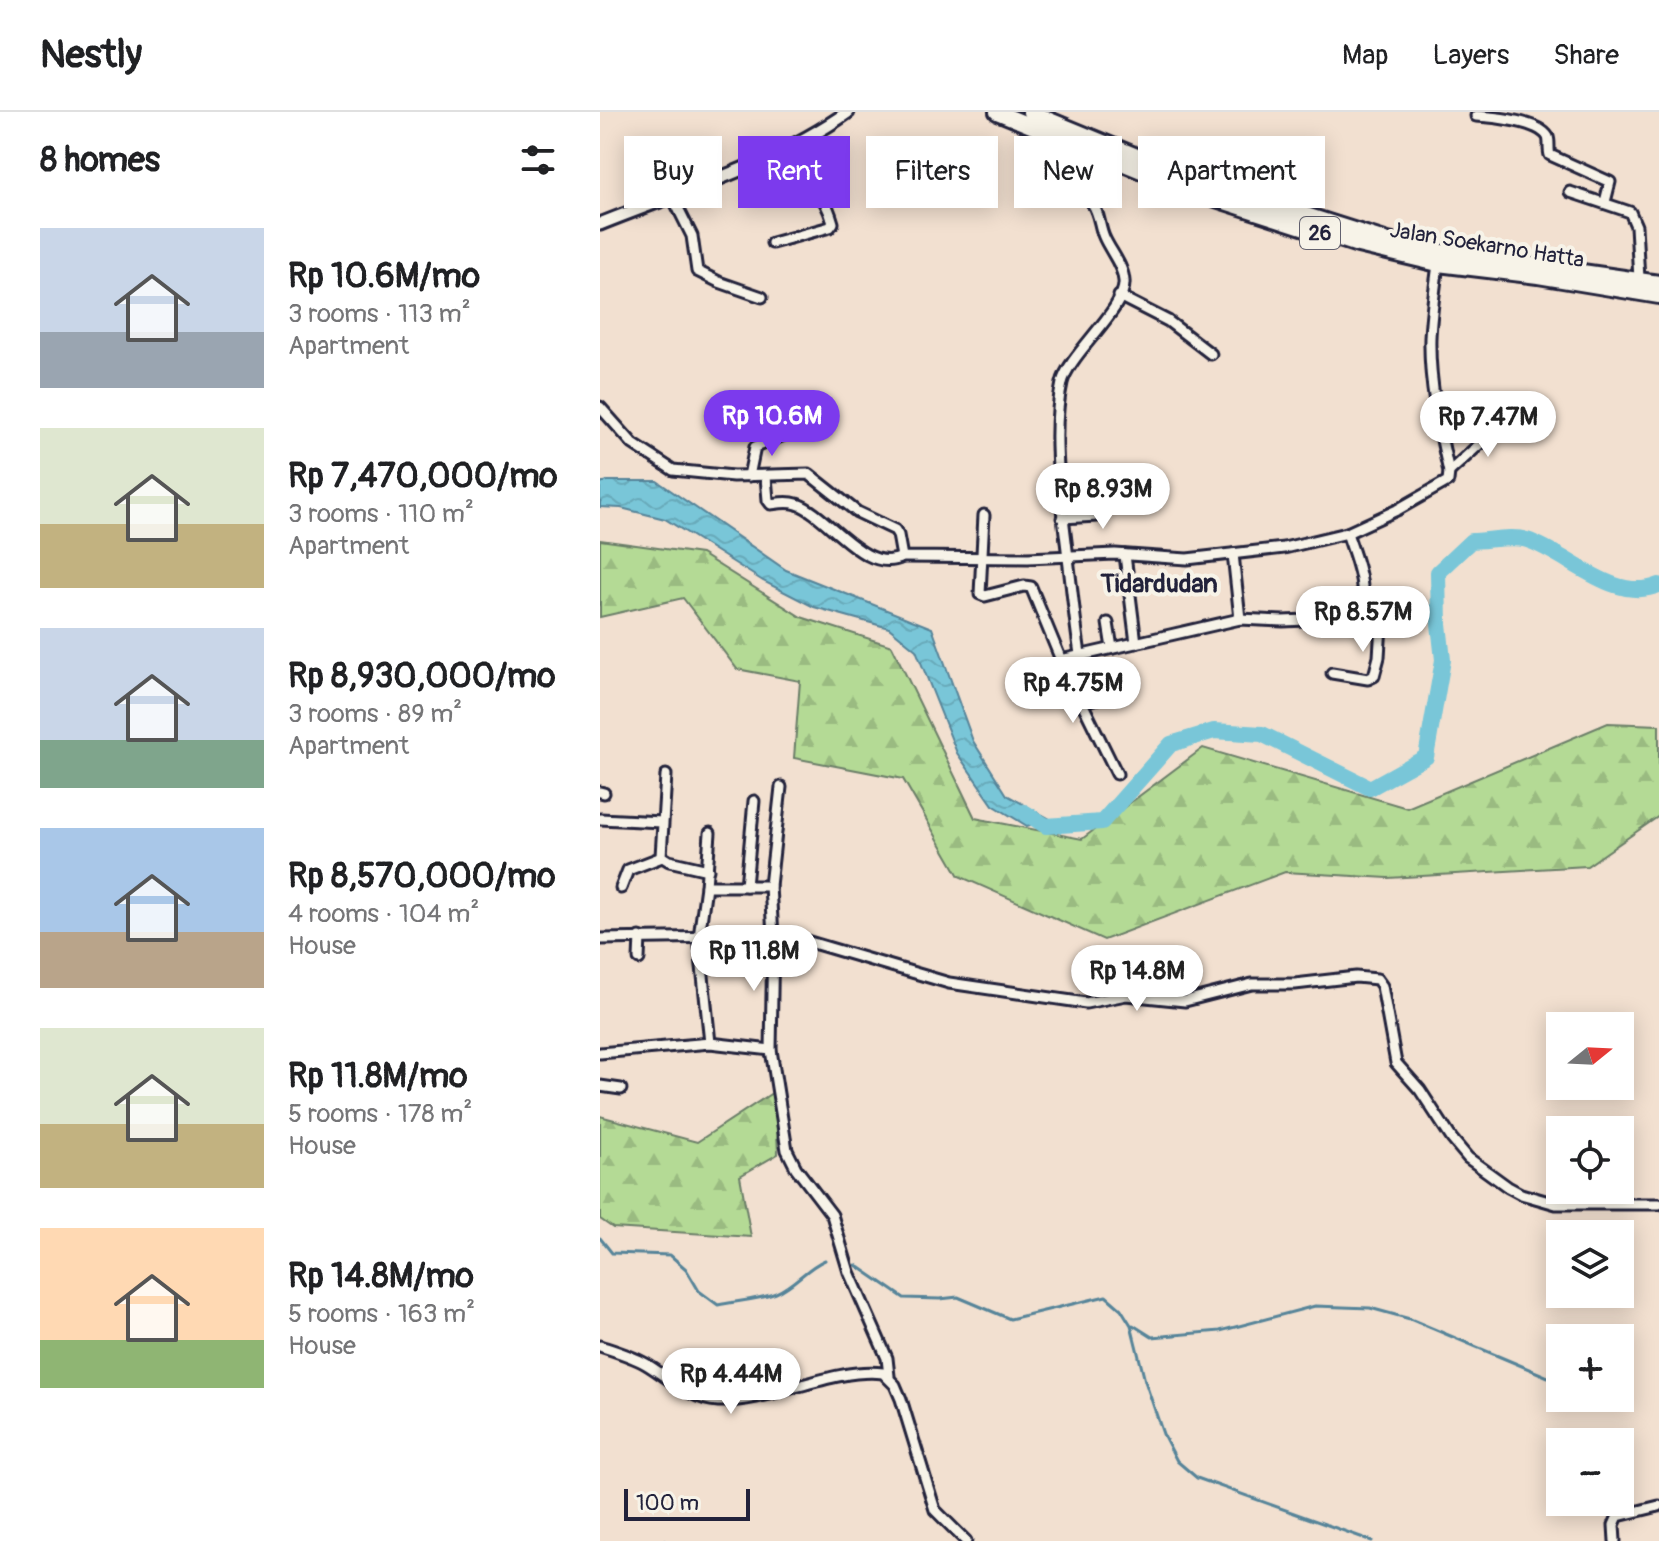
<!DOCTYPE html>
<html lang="en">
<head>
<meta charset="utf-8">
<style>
	:root { --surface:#fff; --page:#f6f6f6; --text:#202124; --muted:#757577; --line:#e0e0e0; --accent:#7c3aed }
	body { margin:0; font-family:Pangolin,sans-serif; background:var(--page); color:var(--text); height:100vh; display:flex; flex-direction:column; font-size:30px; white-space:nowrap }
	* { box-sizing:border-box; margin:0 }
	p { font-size:26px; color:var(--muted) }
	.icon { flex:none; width:44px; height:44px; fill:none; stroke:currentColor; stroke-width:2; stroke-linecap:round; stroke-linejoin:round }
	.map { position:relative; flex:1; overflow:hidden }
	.panel { display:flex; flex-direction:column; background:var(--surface); width:600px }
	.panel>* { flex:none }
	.guide { position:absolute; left:24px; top:24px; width:760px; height:72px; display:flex; gap:16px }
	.needle { width:52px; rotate:72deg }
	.buttons { position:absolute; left:946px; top:900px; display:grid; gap:16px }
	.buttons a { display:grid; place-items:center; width:88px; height:88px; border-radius:0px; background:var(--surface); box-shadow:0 4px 20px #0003; font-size:40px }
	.scale { position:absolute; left:24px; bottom:20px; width:126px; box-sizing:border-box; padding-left:8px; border:4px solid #22223b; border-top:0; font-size:22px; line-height:28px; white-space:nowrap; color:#22223b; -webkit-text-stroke:6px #f7f3e8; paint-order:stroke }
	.price { position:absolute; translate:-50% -68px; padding:0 18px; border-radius:28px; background:#fff; color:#222; font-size:26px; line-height:52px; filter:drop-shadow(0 2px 4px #0008) }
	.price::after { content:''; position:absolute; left:50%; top:48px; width:24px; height:18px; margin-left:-12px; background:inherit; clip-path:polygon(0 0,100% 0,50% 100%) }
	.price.active { background:var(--accent); color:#fff }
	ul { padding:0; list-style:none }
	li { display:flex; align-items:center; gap:24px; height:200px; padding:0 40px }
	li span { display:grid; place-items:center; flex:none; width:224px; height:160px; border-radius:0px; color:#555 }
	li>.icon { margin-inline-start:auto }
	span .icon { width:96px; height:96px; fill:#fffc; stroke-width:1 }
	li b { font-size:34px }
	h2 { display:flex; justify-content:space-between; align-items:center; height:96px; padding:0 40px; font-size:34px }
	.pill { padding:0 28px; border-radius:0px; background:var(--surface); box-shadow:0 4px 20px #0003; font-size:28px; line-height:72px }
	.pill.active { background:var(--accent); color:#fff }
	header { display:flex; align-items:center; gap:48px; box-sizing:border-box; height:112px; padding:0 40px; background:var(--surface); border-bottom:2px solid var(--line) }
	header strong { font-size:38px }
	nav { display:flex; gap:44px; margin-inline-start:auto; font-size:28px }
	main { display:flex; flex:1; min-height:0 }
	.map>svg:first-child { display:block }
	.forest { fill:url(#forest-firs); stroke:#6b7e68; stroke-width:2 }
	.water { fill:url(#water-waves); stroke:#568499; stroke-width:2 }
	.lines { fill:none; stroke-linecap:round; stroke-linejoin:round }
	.stream { stroke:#568499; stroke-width:3 }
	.river { stroke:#79c6d8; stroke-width:16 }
	.minor-casing { stroke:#22223b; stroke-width:15 }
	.tertiary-casing { stroke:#22223b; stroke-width:17 }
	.trunk-casing { stroke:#22223b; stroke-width:20 }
	.minor { stroke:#f7f3e8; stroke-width:9 }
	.tertiary { stroke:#f7f3e8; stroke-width:11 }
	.trunk { stroke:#f7f3e8; stroke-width:14 }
	.labels { text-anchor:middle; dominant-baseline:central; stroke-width:8; stroke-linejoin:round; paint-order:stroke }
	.shield { fill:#f7f3e8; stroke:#62616f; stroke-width:2 }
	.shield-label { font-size:20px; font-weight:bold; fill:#22223b }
	.street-label { font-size:22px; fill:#22223b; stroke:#f7f3e8 }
	.quarter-label { font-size:26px; font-weight:bold; fill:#22223b; stroke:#f7f3e8 }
</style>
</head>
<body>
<header>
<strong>Nestly</strong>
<nav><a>Map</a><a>Layers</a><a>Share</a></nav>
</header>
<main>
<section class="panel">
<h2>8 homes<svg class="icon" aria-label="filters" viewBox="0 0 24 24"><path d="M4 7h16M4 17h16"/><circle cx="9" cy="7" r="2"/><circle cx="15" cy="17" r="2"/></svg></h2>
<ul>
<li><span style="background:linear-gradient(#c9d6e8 65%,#9aa5b1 0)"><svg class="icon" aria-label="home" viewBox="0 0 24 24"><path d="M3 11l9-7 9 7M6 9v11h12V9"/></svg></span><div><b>Rp 10.6M/mo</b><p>3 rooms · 113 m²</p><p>Apartment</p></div></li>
<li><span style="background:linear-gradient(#dfe7d0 60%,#c2b280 0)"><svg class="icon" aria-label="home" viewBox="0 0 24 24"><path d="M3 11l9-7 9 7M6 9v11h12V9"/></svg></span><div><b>Rp 7,470,000/mo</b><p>3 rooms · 110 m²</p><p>Apartment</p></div></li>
<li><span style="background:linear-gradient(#c9d6e8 70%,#7fa58c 0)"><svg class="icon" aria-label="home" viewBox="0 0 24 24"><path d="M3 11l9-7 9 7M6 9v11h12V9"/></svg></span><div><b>Rp 8,930,000/mo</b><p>3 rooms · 89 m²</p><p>Apartment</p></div></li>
<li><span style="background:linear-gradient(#a9c7e8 65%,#b9a48a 0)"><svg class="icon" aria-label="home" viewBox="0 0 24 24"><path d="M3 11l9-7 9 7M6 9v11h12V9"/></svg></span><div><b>Rp 8,570,000/mo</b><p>4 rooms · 104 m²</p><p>House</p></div></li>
<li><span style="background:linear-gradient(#dfe7d0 60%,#c2b280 0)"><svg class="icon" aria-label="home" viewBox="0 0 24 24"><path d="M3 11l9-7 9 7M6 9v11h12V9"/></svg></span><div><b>Rp 11.8M/mo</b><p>5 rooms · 178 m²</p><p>House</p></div></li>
<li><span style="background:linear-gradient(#ffd9b3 70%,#8fb573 0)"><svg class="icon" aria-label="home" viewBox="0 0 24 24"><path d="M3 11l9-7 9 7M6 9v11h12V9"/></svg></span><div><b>Rp 14.8M/mo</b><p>5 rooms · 163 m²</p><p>House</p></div></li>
</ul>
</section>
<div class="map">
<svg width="1059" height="1429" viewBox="0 0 1059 1429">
	<defs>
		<pattern id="forest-firs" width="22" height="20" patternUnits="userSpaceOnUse" patternTransform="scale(2)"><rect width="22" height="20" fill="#b4da95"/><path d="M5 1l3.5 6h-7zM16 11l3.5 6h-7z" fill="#9abb81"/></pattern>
		<pattern id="water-waves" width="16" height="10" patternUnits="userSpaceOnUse" patternTransform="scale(2)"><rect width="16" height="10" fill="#79c6d8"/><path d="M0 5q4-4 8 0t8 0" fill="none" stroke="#68aaba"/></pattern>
	</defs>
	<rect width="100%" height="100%" fill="#f2e0d0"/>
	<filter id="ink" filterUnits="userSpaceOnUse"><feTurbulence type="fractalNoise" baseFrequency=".0125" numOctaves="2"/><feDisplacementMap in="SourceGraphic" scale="16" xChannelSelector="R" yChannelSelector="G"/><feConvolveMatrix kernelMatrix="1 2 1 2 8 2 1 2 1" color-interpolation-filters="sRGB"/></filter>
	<g filter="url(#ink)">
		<!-- forest -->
		<g class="forest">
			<polygon points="0,428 101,442 201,505 292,534 375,706 482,727 603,636 807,696 1008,611 1059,613 1059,704 987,754 788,766 685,760 504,828 359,764 303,667 194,646 200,569 137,557 83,486 0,505"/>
			<polygon points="175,979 178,1042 140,1064 151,1125 13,1116 0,1107 0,1004 97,1030"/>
		</g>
		<!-- water -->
		<polygon class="water" points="8,369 57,369 186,458 332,516 373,629 407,683 450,707 427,714 393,693 357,641 316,538 289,516 214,495 163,469 65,407 21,396 0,395 0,371"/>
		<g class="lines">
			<!-- stream -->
			<g class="stream">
				<path d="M0 1126 12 1141 70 1143 86 1157 99 1179 118 1193C136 1189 159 1188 176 1181 195 1173 206 1156 225 1148"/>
				<polyline points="256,1153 304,1186 340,1187 358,1185 410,1207 506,1184 521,1197 531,1213 545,1269 563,1322 577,1349 597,1366 772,1429"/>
				<polyline points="533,1213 552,1225 620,1219 715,1194 770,1196 810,1207 960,1270"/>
				<polyline points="33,1429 65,1429"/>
			</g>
			<!-- river -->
			<path class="river" d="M424 700 446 714 502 710 571 632 614 619 662 622 770 676 826 645 843 548 839 512 838 460 871 429C887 429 912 423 927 428 968 441 1014 492 1059 473"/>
			<defs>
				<g id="minor">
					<path d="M876 4C892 5 939 9 948 25 950 30 948 38 950 43L1010 70 1005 90"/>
					<path d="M451 22C454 74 468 58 492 91 500 102 499 114 504 125 510 139 523 153 524 169 527 196 468 243 462 271 450 324 462 393 468 446 472 478 475 510 480 542"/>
					<path d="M155 51 178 82C187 81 203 74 211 77 223 81 230 100 233 111L230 115 172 131"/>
					<polyline points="970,80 1030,100 1036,114 1039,167"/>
					<polyline points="72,84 92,124 97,159 119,170 162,185"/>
					<polyline points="519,184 568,209 611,242"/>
					<path d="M0 295 33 332 73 358 133 364 209 362 257 400 295 418 298 423 302 445 428 446 515 442 587 447 684 436 747 421 797 398 848 369 849 360C839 316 829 271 830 226 831 201 835 176 838 152"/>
					<polyline points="849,360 904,310"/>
					<polyline points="149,364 155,335 186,322"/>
					<path d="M166 365 168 388 171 392C179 391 188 389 197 392 227 401 265 464 302 445"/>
					<path d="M384 403 380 482 385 484 424 474 431 475 461 548 640 507 683 509 753 506C774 487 754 443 747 421"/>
					<polyline points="462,406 497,404 500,402 503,382 528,380"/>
					<polyline points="633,442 640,507"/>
					<polyline points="525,443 536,531"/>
					<polyline points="508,511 512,536"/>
					<polyline points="461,548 517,662"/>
					<polyline points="732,561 768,567 774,564 779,545 781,513 758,501"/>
					<polyline points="481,590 520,581"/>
					<polyline points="66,663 61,744 69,749 108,758"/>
					<polyline points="0,680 4,681"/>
					<polyline points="0,707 62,710"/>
					<polyline points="106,774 110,721"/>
					<polyline points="146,774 154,689"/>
					<polyline points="170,774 173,824 171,938 187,1038 196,1056 232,1103 249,1160 287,1246 289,1264"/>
					<polyline points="21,776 28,758 62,745"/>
					<polyline points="0,827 189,824 349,871 486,891 526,883 585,889 652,872 695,872 756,865 777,867 782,874 796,951 820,978 852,1027 868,1046 908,1075 921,1082 956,1092 1059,1092"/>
					<polyline points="39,847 40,825"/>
					<polyline points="171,938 110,931 99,825 106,774 170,774 181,675"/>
					<polyline points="0,941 110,931"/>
					<polyline points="0,974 21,977"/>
					<path d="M0 1234C15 1239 32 1244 46 1252 68 1265 91 1288 118 1289 170 1291 231 1255 283 1261L295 1273 301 1287 335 1398 366 1429"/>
					<polyline points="1015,1429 1014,1413 1018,1404 1059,1394"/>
				</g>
				<path id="tertiary" d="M0 112C84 78 173 53 248 0"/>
				<g id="trunk">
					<polyline points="397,0 588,78 758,133 838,152 938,164 1059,184"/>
					<polyline points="430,0 595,68 788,129 836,139 1059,171"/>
				</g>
			</defs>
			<!-- minor casing -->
			<use href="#minor" class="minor-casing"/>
			<!-- tertiary casing -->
			<use href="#tertiary" class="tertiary-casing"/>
			<!-- trunk casing -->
			<use href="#trunk" class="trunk-casing"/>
			<!-- minor -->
			<use href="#minor" class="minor"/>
			<!-- tertiary -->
			<use href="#tertiary" class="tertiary"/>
			<!-- trunk -->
			<use href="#trunk" class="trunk"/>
		</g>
	</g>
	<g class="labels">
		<!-- shield labels -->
		<rect class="shield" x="700" y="105" width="40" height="32" rx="6"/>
		<g class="shield-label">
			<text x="720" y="121">26</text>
		</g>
		<!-- street labels -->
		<g class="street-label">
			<text transform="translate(887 133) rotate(9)">Jalan Soekarno Hatta</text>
		</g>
		<!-- quarter labels -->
		<g class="quarter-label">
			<text x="559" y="472">Tidardudan</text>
		</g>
	</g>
</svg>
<div class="buttons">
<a><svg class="needle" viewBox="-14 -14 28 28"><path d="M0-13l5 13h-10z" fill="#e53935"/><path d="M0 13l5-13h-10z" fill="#757577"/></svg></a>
<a><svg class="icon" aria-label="locate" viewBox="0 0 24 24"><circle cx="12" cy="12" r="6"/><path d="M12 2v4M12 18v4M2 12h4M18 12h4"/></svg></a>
<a><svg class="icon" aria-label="layers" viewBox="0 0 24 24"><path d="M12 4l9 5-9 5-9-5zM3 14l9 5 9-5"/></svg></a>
<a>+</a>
<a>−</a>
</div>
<div class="scale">100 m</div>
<b class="price active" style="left:172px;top:346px">Rp 10.6M</b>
<b class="price" style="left:888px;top:347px">Rp 7.47M</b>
<b class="price" style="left:503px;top:419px">Rp 8.93M</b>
<b class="price" style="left:763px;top:542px">Rp 8.57M</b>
<b class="price" style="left:473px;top:613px">Rp 4.75M</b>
<b class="price" style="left:154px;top:881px">Rp 11.8M</b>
<b class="price" style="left:537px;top:901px">Rp 14.8M</b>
<b class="price" style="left:131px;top:1304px">Rp 4.44M</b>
<div class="guide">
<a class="pill">Buy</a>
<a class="pill active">Rent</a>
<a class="pill">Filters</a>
<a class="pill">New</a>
<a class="pill">Apartment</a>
</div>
</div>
</main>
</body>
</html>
